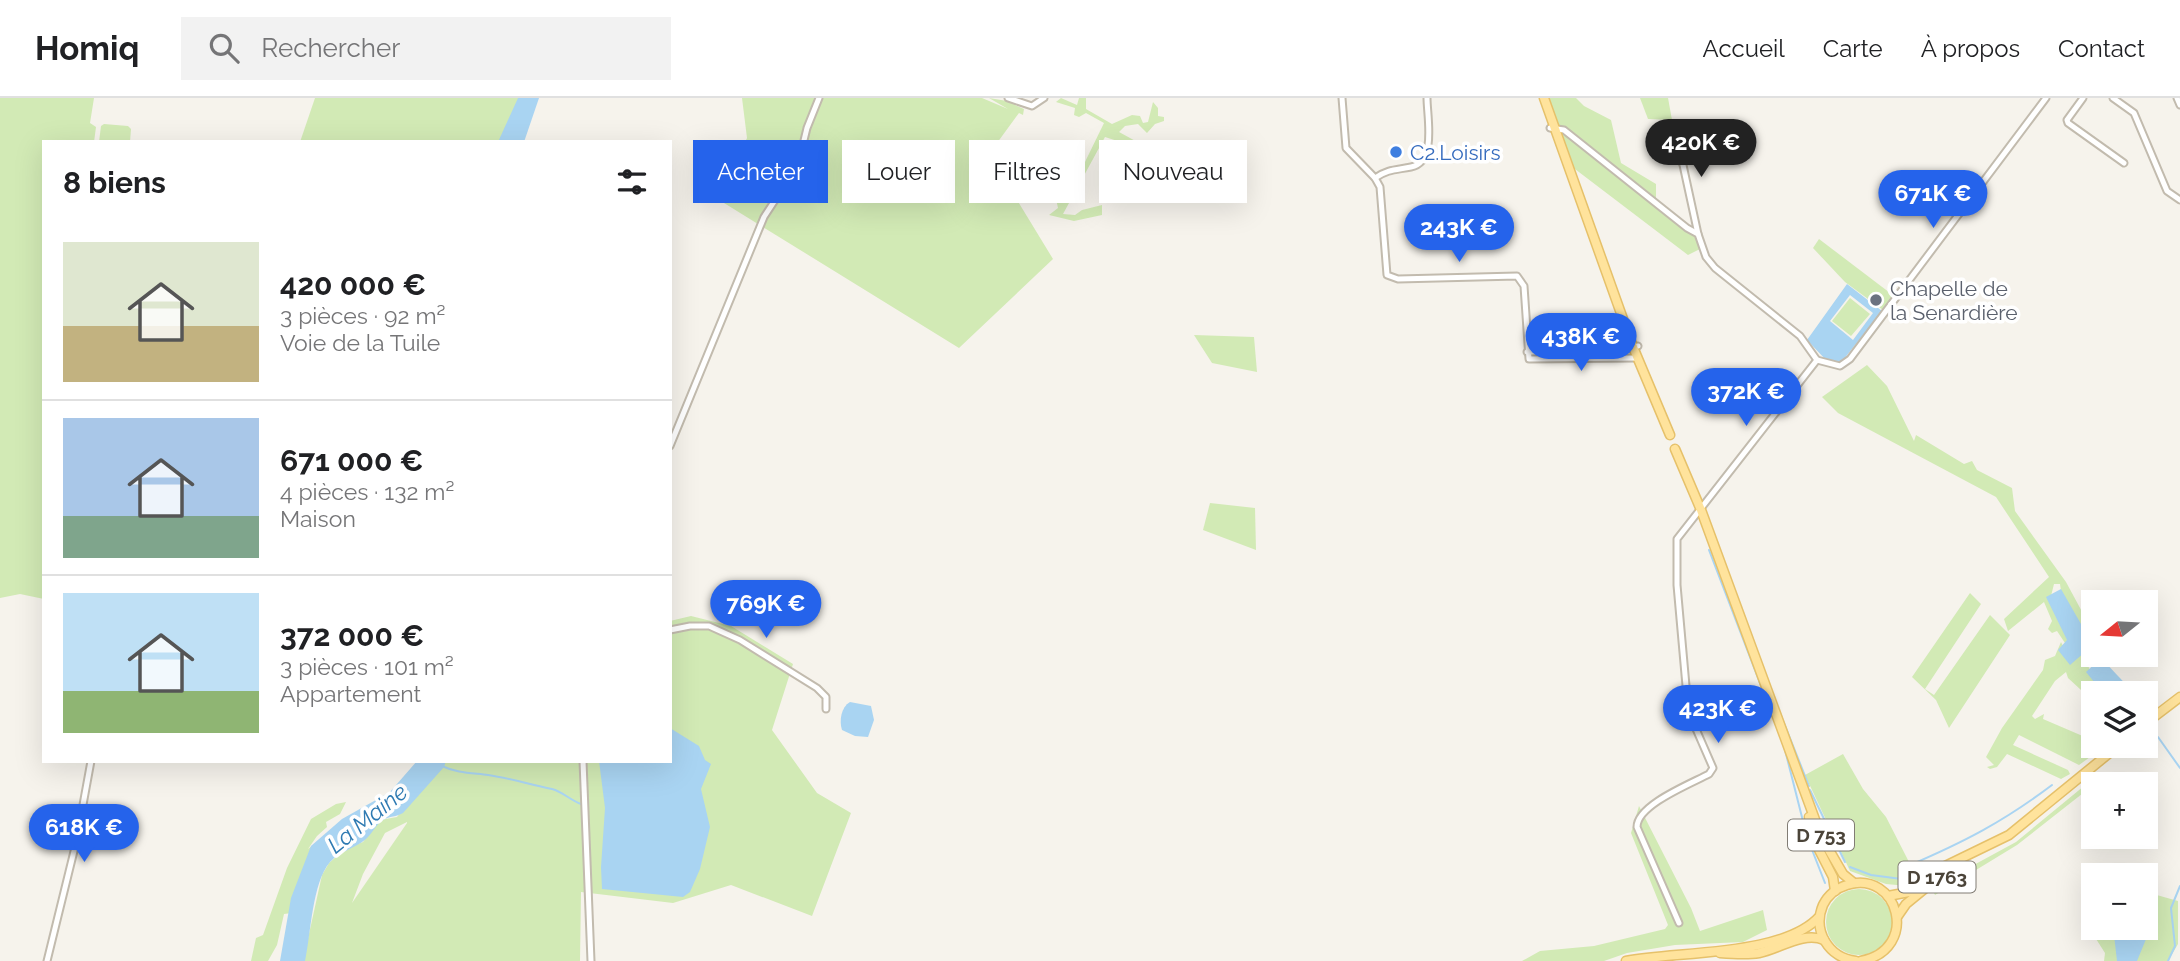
<!DOCTYPE html>
<html lang="fr">
<head>
<meta charset="utf-8">
<style>
	:root { --surface:#fff; --page:#f2f2f2; --text:#202124; --muted:#757577; --line:#e0e0e0; --accent:#2563eb }
	body { margin:0; font-family:Raleway,sans-serif; background:var(--page); color:var(--text); height:100vh; display:flex; flex-direction:column; font-size:26px; white-space:nowrap }
	* { box-sizing:border-box; margin:0 }
	p { font-size:23px; color:var(--muted) }
	.icon { flex:none; width:38px; height:38px; fill:none; stroke:currentColor; stroke-width:2; stroke-linecap:round; stroke-linejoin:round }
	.map { position:relative; flex:1; overflow:hidden }
	.side { position:absolute; left:42px; top:42px; width:630px; height:623px; display:flex; flex-direction:column; background:var(--surface); border-radius:0px; box-shadow:0 7px 28px #0002 }
	.side>* { flex:none }
	.top-card { position:absolute; left:693px; top:42px; width:665px; height:63px; display:flex; gap:14px }
	.needle { width:46px; rotate:252deg }
	.controls { position:absolute; left:2081px; top:492px; display:grid; gap:14px }
	.controls a { display:grid; place-items:center; width:77px; height:77px; border-radius:0px; background:var(--surface); box-shadow:0 7px 28px #0002; font-size:35px }
	.price { position:absolute; translate:-50% -60px; padding:0 16px; border-radius:24px; background:var(--accent); color:#fff; font-size:23px; line-height:46px; filter:drop-shadow(0 2px 4px #0008) }
	.price::after { content:''; position:absolute; left:50%; top:42px; width:21px; height:16px; margin-left:-10px; background:inherit; clip-path:polygon(0 0,100% 0,50% 100%) }
	.price.selected { background:#222; color:#fff }
	ul { padding:0; list-style:none }
	li { display:flex; align-items:center; gap:21px; height:175px; padding:0 21px }
	li+li { border-top:2px solid var(--line) }
	li span { display:grid; place-items:center; flex:none; width:196px; height:140px; border-radius:0px; color:#555 }
	li>.icon { margin-inline-start:auto }
	span .icon { width:84px; height:84px; fill:#fffc; stroke-width:1 }
	li b { font-size:30px }
	h2 { display:flex; justify-content:space-between; align-items:center; height:84px; padding:0 21px; font-size:30px }
	.chip { padding:0 24px; border-radius:0px; background:var(--surface); box-shadow:0 7px 28px #0002; font-size:24px; line-height:63px }
	.chip.selected { background:var(--accent); color:#fff }
	header { display:flex; align-items:center; gap:42px; box-sizing:border-box; height:98px; padding:0 35px; background:var(--surface); border-bottom:2px solid var(--line) }
	header strong { font-size:33px }
	nav { display:flex; gap:38px; margin-inline-start:auto; font-size:24px }
	.search { width:490px; height:63px; background:var(--page); display:flex; align-items:center; gap:18px; box-sizing:border-box; padding:0 24px; border-radius:0px; color:var(--muted); font-size:26px }
	.map>svg:first-child { display:block }
	.green { fill:#d2eab5; fill-rule:evenodd }
	.water { fill:#a9d4f2; fill-rule:evenodd }
	.lines { fill:none; stroke-linecap:round; stroke-linejoin:round }
	.stream { stroke:#a9d4f2; stroke-width:2 }
	.minor-casing { stroke:#c2bbae; stroke-width:9 }
	.primary-casing { stroke:#e6c16a; stroke-width:11 }
	.minor { stroke:#fff; stroke-width:5 }
	.primary { stroke:#ffe39c; stroke-width:8 }
	.shop-dot { fill:#3f7fe0; stroke:#fff; stroke-width:2.5 }
	.worship-dot { fill:#6b7280; stroke:#fff; stroke-width:2.5 }
	.labels { text-anchor:middle; dominant-baseline:central; stroke-width:7; stroke-linejoin:round; paint-order:stroke }
	.shield { fill:#fff; stroke:#817c74; stroke-width:2 }
	.shield-label { font-size:19px; font-weight:bold; fill:#4b4439 }
	.shop-label { font-size:21px; fill:#366cbe; stroke:#fff; text-anchor:start }
	.worship-label { font-size:21px; fill:#5b616d; stroke:#fff; text-anchor:start }
	.water-label { font-size:23px; font-style:italic; fill:#2e7ab2; stroke:#fff }
</style>
</head>
<body>
<header>
<strong>Homiq</strong>
<div class="search"><svg class="icon" aria-label="search" viewBox="0 0 24 24"><circle cx="10" cy="10" r="6"/><path d="M15 15l6 6"/></svg>Rechercher</div>
<nav><a>Accueil</a><a>Carte</a><a>À propos</a><a>Contact</a></nav>
</header>
<div class="map">
<svg width="2180" height="863" viewBox="0 0 2180 863">
	<rect width="100%" height="100%" fill="#f6f3ec"/>
	<!-- green -->
	<g class="green">
		<polygon points="0,0 94,0 90,25 96,29 94,44 44,44 44,501 20,496 0,500"/>
		<polygon points="315,0 523,0 518,44 300,44"/>
		<polygon points="742,0 982,0 1008,11 989,0 1007,3 1009,0 1018,0 1015,7 1024,11 1023,17 1019,15 989,56 1053,161 959,250 724,105 732,72 747,40"/>
		<polygon points="1061,0 1077,7 1079,0 1086,0 1086,11 1112,26 1132,17 1140,18 1143,25 1148,24 1153,4 1158,10 1158,18 1164,19 1164,23 1155,26 1147,35 1138,26 1125,28 1119,34 1141,46 1139,50 1105,39 1063,116 1075,117 1082,112 1102,107 1102,117 1074,123 1049,117 1058,110 1056,101 1061,91 1072,87 1075,62 1080,59 1078,65 1085,64 1104,25 1086,15 1079,19 1074,17 1075,10 1056,4"/>
		<polygon points="1545,0 1576,0 1584,8 1611,22 1621,65 1656,86 1656,100 1695,137 1700,151 1688,157 1571,68"/>
		<polygon points="1640,0 1668,0 1672,22 1648,21"/>
		<polygon points="104,26 128,28 131,31 130,44 99,44 101,28"/>
		<polygon points="1819,141 1894,198 1883,212 1845,184 1813,150"/>
		<polygon points="1850,200 1870,216 1851,238 1832,223"/>
		<polygon points="1194,237 1254,239 1257,274 1212,265"/>
		<polygon points="1867,267 1887,288 1914,343 1916,337 1964,366 1972,363 1977,372 2012,390 2015,413 2066,484 2093,534 2093,556 2097,557 2088,567 2092,579 2106,595 2093,595 2093,603 2068,580 2066,574 2055,583 2032,618 2035,621 2044,616 2043,621 2092,642 2093,648 2104,649 2079,667 2019,637 2013,647 2068,672 2070,676 2061,681 2007,656 1997,669 1990,671 1987,669 1994,667 1986,659 2002,630 2043,572 2045,562 2055,558 2061,544 2070,562 2093,549 2062,500 2060,486 2054,486 2050,502 2070,543 2065,545 2057,533 2052,535 2048,531 2052,523 2044,504 2008,533 2004,521 2049,479 1996,399 1838,315 1822,299"/>
		<polygon points="1210,405 1255,410 1256,452 1203,432"/>
		<polygon points="1970,495 1981,506 1925,591 1934,597 1990,517 2010,537 1949,630 1936,602 1912,579"/>
		<path d="M691 518 731 528 793 566 772 632 817 695 851 715 812 818 731 787 673 805 581 794 580 863H303L322 777 329 765 345 751 363 744 380 722 397 719 443 663H670V523ZM407 724V725L352 805 363 776 385 735Z"/>
		<polygon points="1843,656 1863,691 1886,719 1909,764 1928,766 1907,788 1886,786 1850,773 1805,677"/>
		<polygon points="2084,688 2087,692 2017,747 1935,797 1933,793 1959,775 2016,744"/>
		<polygon points="346,704 340,716 326,724 327,729 317,738 308,751 334,730 335,734 292,815 284,816 277,847 268,863 251,863 256,840 263,837 287,770 311,721 336,706"/>
		<polygon points="1639,708 1691,810 1700,833 1763,812 1767,832 1743,844 1675,847 1627,855 1604,863 1522,863 1540,853 1594,848 1665,831 1668,827 1631,735"/>
		<circle cx="1859" cy="824" r="33"/>
		<polygon points="2146,794 2178,803 2178,846 2168,863 2104,863 2105,855 2091,833 2095,830 2146,830"/>
	</g>
	<!-- water -->
	<g class="water">
		<polygon points="518,0 539,0 524,44 498,44"/>
		<path d="M1847 186 1882 213 1840 266 1827 263 1807 242ZM1850 197 1873 215 1853 242 1830 223Z"/>
		<polygon points="2061,491 2093,547 2070,567 2058,552 2067,542 2046,499"/>
		<polygon points="2100,561 2103,562 2134,595 2103,595 2086,574"/>
		<path d="M850 604 871 608 874 622 868 639 855 638 842 632C839 623 841 609 850 604Z"/>
		<polygon points="670,630 699,648 705,662 711,666 701,691 710,729 700,771 690,794 683,799 602,791 601,769 605,710 599,663 670,663"/>
		<path d="M417 663H446L444 669 403 715C396 719 390 718 383 722 377 725 372 736 366 741 354 751 340 753 330 764 312 785 311 836 305 863H280L291 800 311 748 342 721 390 694Z"/>
		<polygon points="2146,824 2151,829 2137,863 2117,863 2114,837 2123,830 2146,830"/>
	</g>
	<g class="lines">
		<!-- stream -->
		<g class="stream">
			<polyline points="1709,452 1784,648 1807,739 1825,785"/>
			<polyline points="1780,615 1809,688"/>
			<polyline points="2158,639 2180,670"/>
			<path d="M442 668C456 675 473 675 488 677 509 680 531 687 552 691 563 694 570 702 581 706"/>
			<polyline points="1810,692 1845,764"/>
			<path d="M1850 769 1871 777 1909 782 1908 768C1964 744 2003 724 2052 687"/>
			<polyline points="2168,863 2175,848 2171,810 2180,788"/>
		</g>
		<defs>
			<g id="minor">
				<polyline points="1008,0 1032,8 1044,0"/>
				<polyline points="1342,0 1346,50 1375,80 1380,89 1387,177 1398,181 1517,178 1524,188 1529,261 1637,260"/>
				<polyline points="2083,0 2067,22 2068,25 2124,65"/>
				<polyline points="2113,0 2134,15 2167,93 2180,102"/>
				<polyline points="2177,0 2180,7"/>
				<polyline points="1550,30 1564,32 1687,130 1698,136 1706,159 1715,170 1800,238 1817,262"/>
				<polyline points="1670,38 1683,67 1698,136"/>
				<path d="M1375 80C1388 71 1396 72 1411 69 1437 64 1427 19 1427 0"/>
				<polyline points="1527,254 1616,253 1638,248"/>
				<polyline points="1817,262 1840,268 1850,261 2046,0"/>
				<polyline points="670,348 764,119 798,67 807,30 819,0"/>
				<polyline points="670,532 690,528 709,528 740,542 817,590 826,599 826,611"/>
				<polyline points="583,663 591,863"/>
				<path d="M1679 825 1637 729C1637 707 1690 686 1709 676L1713 670 1696 631 1687 599 1677 487V441L1817 262"/>
				<polyline points="47,863 76,745 91,663"/>
			</g>
			<g id="primary">
				<polyline points="1544,0 1633,249 1670,337"/>
				<polyline points="1675,351 1701,412 1821,738 1843,776 1854,785"/>
				<polyline points="2146,625 2180,599"/>
				<polyline points="1809,719 1815,744 1833,779 1835,793"/>
				<polyline points="1888,798 1909,794 1937,772 2009,737 2118,648"/>
				<polyline points="1897,819 1906,806 1950,770"/>
				<path d="M1720 855C1733 856 1747 857 1759 855 1779 851 1804 833 1824 842"/>
				<path d="M1626 863C1679 853 1783 858 1819 819"/>
				<path d="M1856 863C1829 860 1812 833 1823 807 1828 797 1837 790 1847 787 1898 771 1921 851 1861 863"/>
			</g>
		</defs>
		<!-- minor casing -->
		<use href="#minor" class="minor-casing"/>
		<!-- primary casing -->
		<use href="#primary" class="primary-casing"/>
		<!-- minor -->
		<use href="#minor" class="minor"/>
		<!-- primary -->
		<use href="#primary" class="primary"/>
	</g>
	<!-- markers -->
	<circle class="shop-dot" cx="1396" cy="54" r="7"/>
	<circle class="worship-dot" cx="1876" cy="202" r="7"/>
	<g class="labels">
		<!-- shield labels -->
		<g class="shield">
			<rect x="1788" y="721.5" width="66" height="31" rx="5"/>
			<rect x="1898.5" y="763.5" width="77" height="31" rx="5"/>
		</g>
		<g class="shield-label">
			<text x="1821" y="737">D 753</text>
			<text x="1937" y="779">D 1763</text>
		</g>
		<!-- shop labels -->
		<g class="shop-label">
			<text x="1410" y="54">C2.Loisirs</text>
		</g>
		<!-- worship labels -->
		<g class="worship-label">
			<text x="1890" y="190">Chapelle de<tspan x="1890" dy="24">la Senardière</tspan></text>
		</g>
		<!-- water labels -->
		<g class="water-label">
			<text transform="translate(367 720) rotate(-39)">La Maine</text>
		</g>
	</g>
</svg>
<div class="controls">
<a><svg class="needle" viewBox="-14 -14 28 28"><path d="M0-13l5 13h-10z" fill="#e53935"/><path d="M0 13l5-13h-10z" fill="#757577"/></svg></a>
<a><svg class="icon" aria-label="layers" viewBox="0 0 24 24"><path d="M12 4l9 5-9 5-9-5zM3 14l9 5 9-5"/></svg></a>
<a>+</a>
<a>−</a>
</div>
<b class="price selected" style="left:1701px;top:81px">420K €</b>
<b class="price" style="left:1933px;top:132px">671K €</b>
<b class="price" style="left:1459px;top:166px">243K €</b>
<b class="price" style="left:1581px;top:275px">438K €</b>
<b class="price" style="left:1746px;top:330px">372K €</b>
<b class="price" style="left:766px;top:542px">769K €</b>
<b class="price" style="left:1718px;top:647px">423K €</b>
<b class="price" style="left:84px;top:766px">618K €</b>
<div class="top-card">
<a class="chip selected">Acheter</a>
<a class="chip">Louer</a>
<a class="chip">Filtres</a>
<a class="chip">Nouveau</a>
</div>
<section class="side">
<h2>8 biens<svg class="icon" aria-label="filters" viewBox="0 0 24 24"><path d="M4 7h16M4 17h16"/><circle cx="9" cy="7" r="2"/><circle cx="15" cy="17" r="2"/></svg></h2>
<ul>
<li><span style="background:linear-gradient(#dfe7d0 60%,#c2b280 0)"><svg class="icon" aria-label="home" viewBox="0 0 24 24"><path d="M3 11l9-7 9 7M6 9v11h12V9"/></svg></span><div><b>420 000 €</b><p>3 pièces · 92 m²</p><p>Voie de la Tuile</p></div></li>
<li><span style="background:linear-gradient(#a9c7e8 70%,#7fa58c 0)"><svg class="icon" aria-label="home" viewBox="0 0 24 24"><path d="M3 11l9-7 9 7M6 9v11h12V9"/></svg></span><div><b>671 000 €</b><p>4 pièces · 132 m²</p><p>Maison</p></div></li>
<li><span style="background:linear-gradient(#bfe0f5 70%,#8fb573 0)"><svg class="icon" aria-label="home" viewBox="0 0 24 24"><path d="M3 11l9-7 9 7M6 9v11h12V9"/></svg></span><div><b>372 000 €</b><p>3 pièces · 101 m²</p><p>Appartement</p></div></li>
</ul>
</section>
</div>
</body>
</html>
